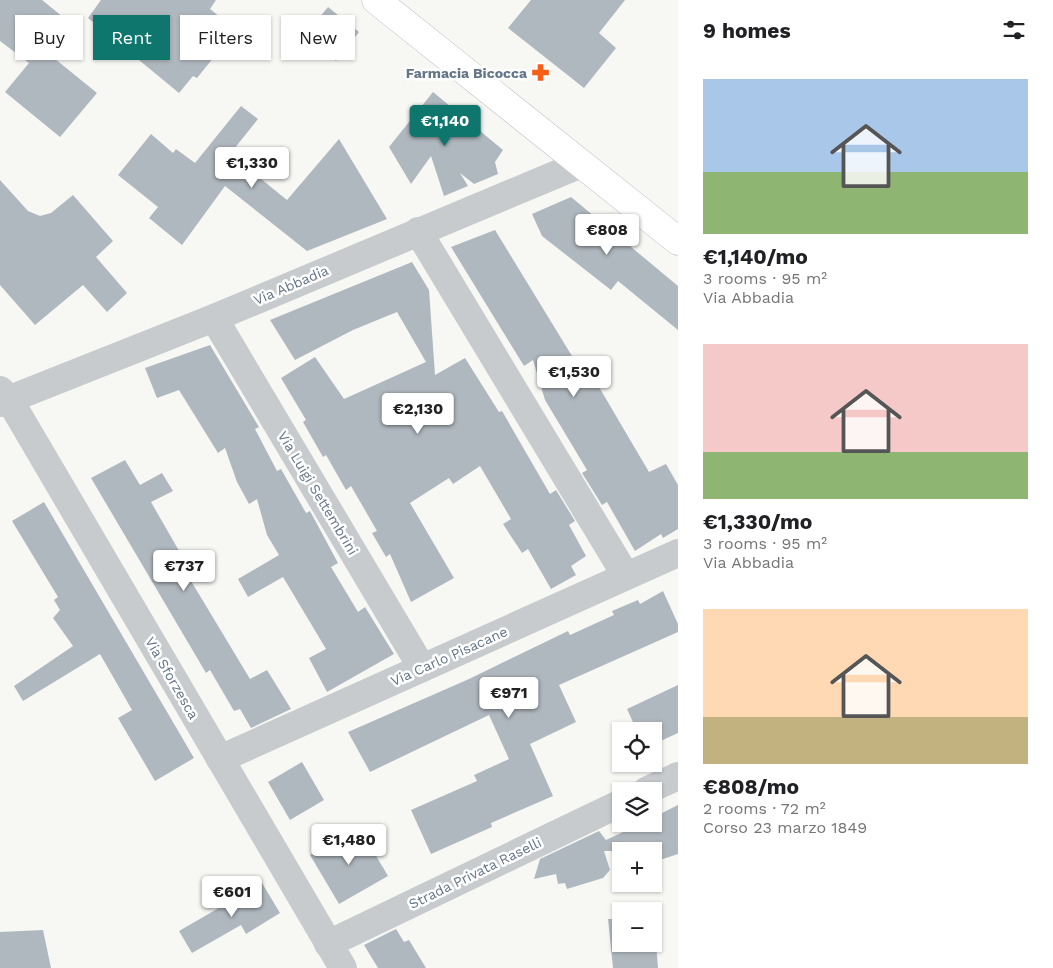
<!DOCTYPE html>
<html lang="en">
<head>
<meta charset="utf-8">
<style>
	:root { --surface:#fff; --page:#f6f6f6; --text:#202124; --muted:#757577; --accent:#0f766e }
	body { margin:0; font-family:"Work Sans",sans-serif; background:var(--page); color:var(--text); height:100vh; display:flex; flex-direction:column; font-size:19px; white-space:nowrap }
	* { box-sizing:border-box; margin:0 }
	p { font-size:16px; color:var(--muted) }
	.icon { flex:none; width:28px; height:28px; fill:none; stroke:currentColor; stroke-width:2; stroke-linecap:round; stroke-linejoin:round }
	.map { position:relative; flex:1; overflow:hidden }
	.drawer { display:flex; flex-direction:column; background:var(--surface); width:375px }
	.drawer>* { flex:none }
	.hud { position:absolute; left:15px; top:15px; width:475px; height:45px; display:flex; gap:10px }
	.controls { position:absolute; left:612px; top:722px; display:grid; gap:10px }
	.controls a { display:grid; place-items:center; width:50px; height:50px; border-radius:0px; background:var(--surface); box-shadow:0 1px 4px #0004; font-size:25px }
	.price { position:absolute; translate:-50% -42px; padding:0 11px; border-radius:5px; background:#fff; color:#222; font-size:16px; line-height:32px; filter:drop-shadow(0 1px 2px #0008) }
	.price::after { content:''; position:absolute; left:50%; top:30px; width:15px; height:11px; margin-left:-8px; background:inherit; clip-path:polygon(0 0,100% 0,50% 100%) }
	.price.active { background:var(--accent); color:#fff }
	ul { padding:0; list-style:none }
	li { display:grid; align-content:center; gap:10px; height:265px; padding:0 25px }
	li span { display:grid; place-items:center; height:155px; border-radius:0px; color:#555 }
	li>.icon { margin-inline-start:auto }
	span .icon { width:90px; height:90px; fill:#fffc; stroke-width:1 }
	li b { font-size:21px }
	h2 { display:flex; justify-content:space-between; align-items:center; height:60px; padding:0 25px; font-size:21px }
	.pill { padding:0 18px; border-radius:0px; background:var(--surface); box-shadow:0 1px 4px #0004; font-size:18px; line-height:45px }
	.pill.active { background:var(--accent); color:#fff }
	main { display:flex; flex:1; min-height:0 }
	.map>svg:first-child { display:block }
	.building { fill:#b0b8bf }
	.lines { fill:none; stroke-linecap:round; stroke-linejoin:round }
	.major-casing { stroke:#babec2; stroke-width:29 }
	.minor { stroke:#c7cbce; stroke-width:28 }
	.major { stroke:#fff; stroke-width:28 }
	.labels { text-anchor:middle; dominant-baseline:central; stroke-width:5; stroke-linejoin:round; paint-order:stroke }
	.poi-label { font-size:14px; font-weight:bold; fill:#637588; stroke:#fff; text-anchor:end }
	.street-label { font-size:14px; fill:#637588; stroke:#fff }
</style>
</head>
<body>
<main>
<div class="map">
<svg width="678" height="968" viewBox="0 0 678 968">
	<rect width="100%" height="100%" fill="#f7f8f4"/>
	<!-- building -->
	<g class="building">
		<polygon points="0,0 42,0 73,25 49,54 97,93 60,137 5,92 29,63 0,41"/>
		<polygon points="101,0 216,0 210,9 236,30 197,78 193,76 179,93 88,18"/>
		<polygon points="531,0 625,0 599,33 616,48 584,88 508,28"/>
		<polygon points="328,7 359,32 336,61 304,36"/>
		<polygon points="433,92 503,150 495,162 498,174 474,184 460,173 468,186 444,196 431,156 411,184 389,147"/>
		<polygon points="241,106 258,119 230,154 287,200 339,139 387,219 307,251 225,186 182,245 149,218 158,207 118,175 151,134 173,153 176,149 195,163"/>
		<polygon points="0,180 28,211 40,216 51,213 73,195 113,241 96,257 127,293 107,312 83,285 35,325 0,285"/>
		<polygon points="571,197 678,286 678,330 618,281 611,290 542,236 532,214"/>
		<polygon points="495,230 583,374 589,370 649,472 666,464 678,485 678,529 663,538 661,534 635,551 607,502 602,505 582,473 587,470 545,400 533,360 524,366 451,247"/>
		<polygon points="412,262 429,290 435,375 465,358 499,412 502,411 550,494 556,490 575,521 569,525 586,556 571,566 576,575 551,589 528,549 522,553 503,524 511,519 480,466 453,484 449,478 410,503 454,578 411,602 390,554 386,557 372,533 377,531 351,486 346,490 326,455 323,457 303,422 306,420 281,378 315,357 344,399 426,362 397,312 353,330 295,360 270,320"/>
		<polygon points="210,345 259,427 255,429 277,471 281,469 306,513 310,511 338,563 331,567 358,612 365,607 394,654 327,692 309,658 326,649 283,577 248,597 238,579 279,555 267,535 257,499 249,504 237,482 225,448 218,453 179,390 157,398 145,368"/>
		<polygon points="125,460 140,485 162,473 173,491 151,502 186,563 182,566 250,679 267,670 291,709 251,728 240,709 234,711 210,670 206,673 91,478"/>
		<polygon points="44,502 194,758 155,781 118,718 132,710 100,654 23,701 14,686 73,646 53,618 60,610 54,600 58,597 12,521"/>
		<polygon points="663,591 678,624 678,632 559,685 576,722 530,744 553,796 491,823 492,827 431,854 411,810 477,781 474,775 509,759 489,715 370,772 348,732 469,679 568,631 570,635 614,615 612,611 638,600 640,604"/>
		<polygon points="678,685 678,733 654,744 654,731 637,731 627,709"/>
		<polygon points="302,762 324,800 290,820 268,782"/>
		<polygon points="678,805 678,854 654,862 654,851 604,851 610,870 603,878 567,889 565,883 558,884 556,874 534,879 540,859 599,831 606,840 640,824 654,824 654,817"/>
		<polygon points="359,827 388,876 339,904 310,855"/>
		<polygon points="262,883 280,913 246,934 241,925 192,953 179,931"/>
		<polygon points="654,918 658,968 613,968 608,919 621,919 621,944 654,944"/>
		<polygon points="396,929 404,942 409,940 426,968 378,968 364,945"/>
		<polygon points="43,930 51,968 0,968 0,932"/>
	</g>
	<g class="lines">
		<defs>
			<polyline id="major" points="376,0 678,241"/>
		</defs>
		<!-- major casing -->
		<use href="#major" class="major-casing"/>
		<!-- minor -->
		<g class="minor">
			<polyline points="418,231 626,576"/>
			<polyline points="214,318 422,668"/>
			<polyline points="0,390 9,399 343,968"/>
			<polyline points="0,403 214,318 581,164"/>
			<polyline points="220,759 678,553"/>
			<polyline points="646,791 678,776"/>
			<polyline points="328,944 621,803"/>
		</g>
		<!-- major -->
		<use href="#major" class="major"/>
	</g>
	<!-- icons -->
	<defs>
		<symbol id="pharmacy-bare" viewBox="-9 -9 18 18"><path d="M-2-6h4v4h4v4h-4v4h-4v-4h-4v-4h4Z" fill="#f55f17" stroke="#fff" stroke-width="2.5" paint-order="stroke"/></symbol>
	</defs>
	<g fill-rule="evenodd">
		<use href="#pharmacy-bare" x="528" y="60" width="25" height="25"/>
	</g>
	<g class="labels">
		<!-- poi labels -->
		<g class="poi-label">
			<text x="527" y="73">Farmacia Bicocca</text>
		</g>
		<!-- street labels -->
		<g class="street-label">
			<text transform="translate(291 285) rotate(-23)">Via Abbadia</text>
			<text transform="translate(318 493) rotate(59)">Via Luigi Settembrini</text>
			<text transform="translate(449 656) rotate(-24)">Via Carlo Pisacane</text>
			<text transform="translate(172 678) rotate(60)">Via Sforzesca</text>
			<text transform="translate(475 873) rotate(-26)">Strada Privata Raselli</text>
		</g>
	</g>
</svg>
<div class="controls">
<a><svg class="icon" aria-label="locate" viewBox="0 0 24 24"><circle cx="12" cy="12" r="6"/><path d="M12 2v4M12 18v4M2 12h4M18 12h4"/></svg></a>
<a><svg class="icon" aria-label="layers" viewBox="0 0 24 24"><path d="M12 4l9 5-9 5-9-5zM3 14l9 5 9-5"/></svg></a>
<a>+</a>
<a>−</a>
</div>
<b class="price active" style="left:445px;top:147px">€1,140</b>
<b class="price" style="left:252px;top:189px">€1,330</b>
<b class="price" style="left:607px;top:256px">€808</b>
<b class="price" style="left:574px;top:398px">€1,530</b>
<b class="price" style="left:418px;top:435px">€2,130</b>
<b class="price" style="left:184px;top:592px">€737</b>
<b class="price" style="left:509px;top:719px">€971</b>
<b class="price" style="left:349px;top:866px">€1,480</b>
<b class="price" style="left:232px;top:918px">€601</b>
<div class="hud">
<a class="pill">Buy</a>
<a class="pill active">Rent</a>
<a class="pill">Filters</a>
<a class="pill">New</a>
</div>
</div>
<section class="drawer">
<h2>9 homes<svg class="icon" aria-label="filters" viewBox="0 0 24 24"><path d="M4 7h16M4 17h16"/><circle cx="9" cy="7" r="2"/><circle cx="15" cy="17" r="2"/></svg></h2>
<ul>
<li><span style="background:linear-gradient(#a9c7e8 60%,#8fb573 0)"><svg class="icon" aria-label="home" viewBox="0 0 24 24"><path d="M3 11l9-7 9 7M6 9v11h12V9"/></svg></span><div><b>€1,140/mo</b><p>3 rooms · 95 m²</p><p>Via Abbadia</p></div></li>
<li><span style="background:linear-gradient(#f6c9c9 70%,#8fb573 0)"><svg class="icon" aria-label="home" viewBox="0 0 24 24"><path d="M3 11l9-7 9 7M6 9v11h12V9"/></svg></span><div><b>€1,330/mo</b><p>3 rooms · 95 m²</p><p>Via Abbadia</p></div></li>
<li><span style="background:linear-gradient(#ffd9b3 70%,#c2b280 0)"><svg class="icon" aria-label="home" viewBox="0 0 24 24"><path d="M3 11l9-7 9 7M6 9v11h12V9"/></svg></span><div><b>€808/mo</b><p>2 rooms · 72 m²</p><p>Corso 23 marzo 1849</p></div></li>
</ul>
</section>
</main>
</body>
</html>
